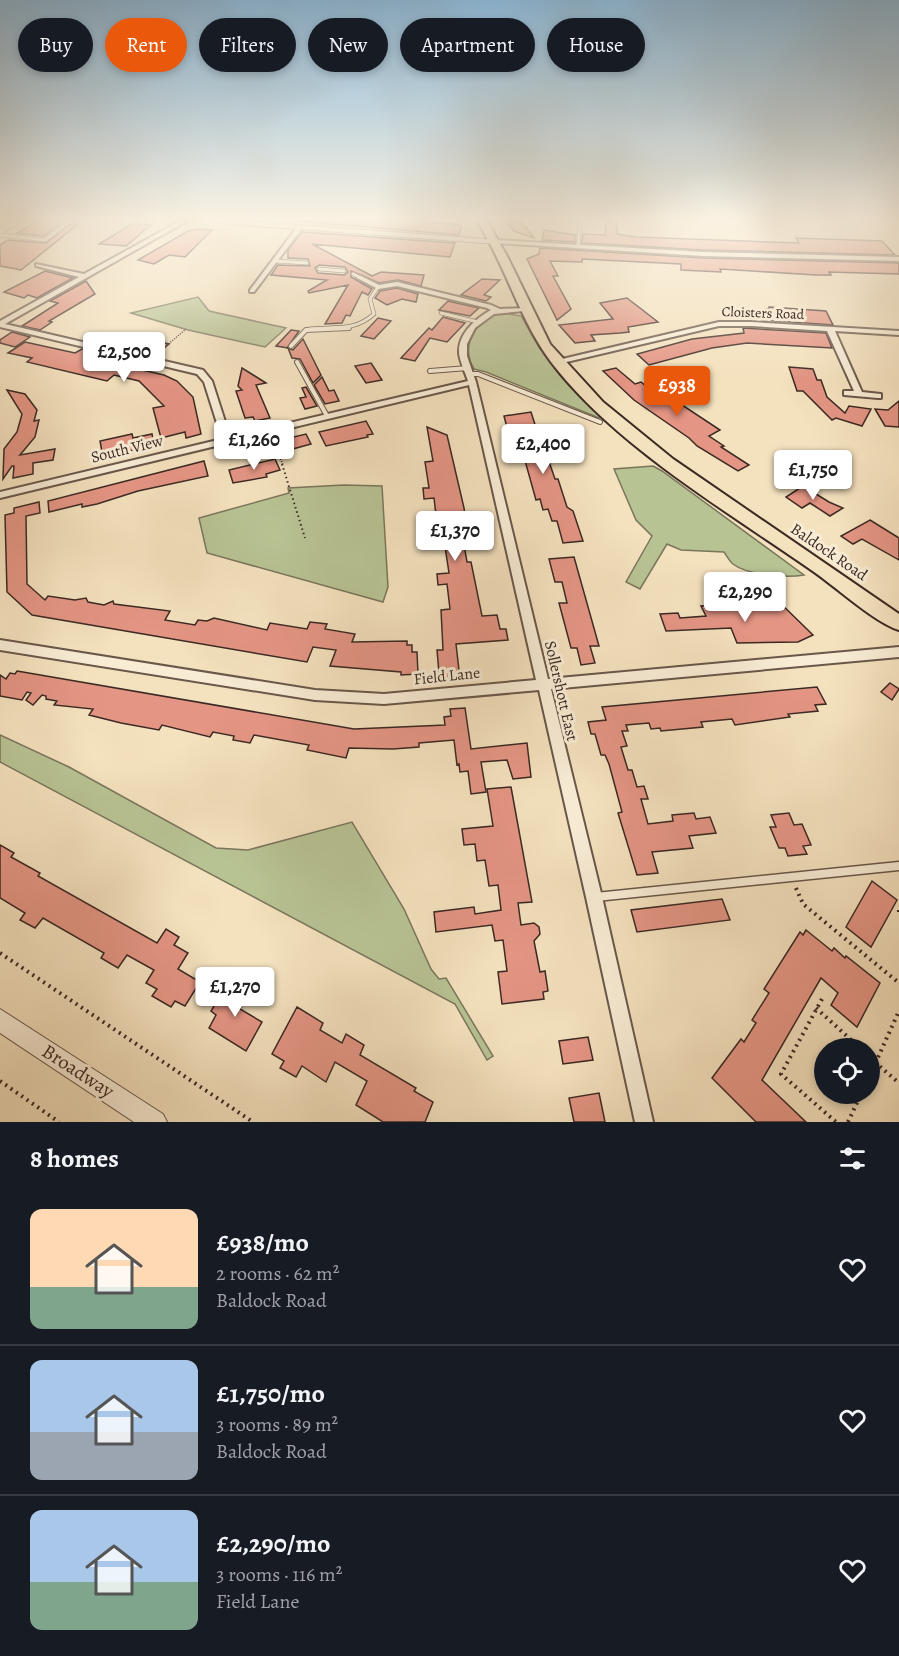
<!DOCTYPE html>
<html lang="en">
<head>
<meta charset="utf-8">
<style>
	:root { --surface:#171b24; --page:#20242c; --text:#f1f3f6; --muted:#9ea1a6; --line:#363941; --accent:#ea580c }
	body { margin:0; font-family:Alegreya,serif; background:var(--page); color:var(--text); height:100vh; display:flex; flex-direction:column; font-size:22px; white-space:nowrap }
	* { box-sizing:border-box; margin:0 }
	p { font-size:20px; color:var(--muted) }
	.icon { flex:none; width:33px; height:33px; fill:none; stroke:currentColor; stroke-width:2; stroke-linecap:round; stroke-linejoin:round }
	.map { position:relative; height:1122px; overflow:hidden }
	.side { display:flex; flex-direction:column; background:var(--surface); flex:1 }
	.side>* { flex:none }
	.guide { position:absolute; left:18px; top:18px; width:864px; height:54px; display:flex; gap:12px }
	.buttons { position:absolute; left:814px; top:1038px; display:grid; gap:12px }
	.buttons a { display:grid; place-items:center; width:66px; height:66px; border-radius:50%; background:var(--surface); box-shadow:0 3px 9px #0003; font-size:30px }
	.price { position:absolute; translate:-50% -51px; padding:0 14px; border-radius:6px; background:#fff; color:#222; font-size:20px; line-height:39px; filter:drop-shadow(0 2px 3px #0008) }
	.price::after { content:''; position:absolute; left:50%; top:36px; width:18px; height:14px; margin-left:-9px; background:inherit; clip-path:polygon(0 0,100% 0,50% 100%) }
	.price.active { background:var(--accent); color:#fff }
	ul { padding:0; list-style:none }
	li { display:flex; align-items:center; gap:18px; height:150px; padding:0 30px }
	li+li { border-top:2px solid var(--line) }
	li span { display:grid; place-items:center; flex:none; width:168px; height:120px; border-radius:12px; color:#555 }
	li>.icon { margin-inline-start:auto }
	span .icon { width:72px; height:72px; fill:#fffc; stroke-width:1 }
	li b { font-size:26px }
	h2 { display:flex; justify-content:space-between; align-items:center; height:72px; padding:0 30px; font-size:26px }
	.tag { padding:0 21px; border-radius:27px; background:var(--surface); box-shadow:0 3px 9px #0003; font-size:21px; line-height:54px }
	.tag.active { background:var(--accent); color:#fff }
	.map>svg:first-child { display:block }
	.green { fill:#b8c394; stroke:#7a765c; stroke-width:1.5 }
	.building { fill:#e49584; stroke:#3b2923; stroke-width:1.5; fill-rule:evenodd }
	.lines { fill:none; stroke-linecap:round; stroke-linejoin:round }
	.service-far2-casing { stroke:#69574a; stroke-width:4.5 }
	.service-far1-casing { stroke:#69574a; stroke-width:6 }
	.service-casing { stroke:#69574a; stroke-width:11 }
	.minor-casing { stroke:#69574a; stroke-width:4 }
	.tertiary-casing { stroke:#69574a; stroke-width:2 }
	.primary-casing { stroke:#3b2923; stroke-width:4 }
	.path-far2 { stroke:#3b2923; stroke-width:1.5; stroke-dasharray:1 1.5; stroke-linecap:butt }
	.path-far1 { stroke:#3b2923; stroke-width:2; stroke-dasharray:1.5 3; stroke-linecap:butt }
	.path { stroke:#3b2923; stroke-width:4; stroke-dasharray:2 4.5; stroke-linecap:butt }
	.service-far2 { stroke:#f8ecd5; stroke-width:3 }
	.service-far1 { stroke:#f8ecd5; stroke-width:4 }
	.service { stroke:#f8ecd5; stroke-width:8 }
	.minor { fill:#f8ecd5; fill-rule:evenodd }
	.tertiary { fill:#f8ecd5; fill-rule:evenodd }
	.primary { fill:#f4e1be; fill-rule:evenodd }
	.labels { text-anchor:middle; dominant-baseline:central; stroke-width:6; stroke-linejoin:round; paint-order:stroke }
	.far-street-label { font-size:14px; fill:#3b2923; stroke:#f8ecd5 }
	.street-label { font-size:16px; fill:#3b2923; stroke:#f8ecd5 }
	.near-street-label { font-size:20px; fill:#3b2923; stroke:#f8ecd5 }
</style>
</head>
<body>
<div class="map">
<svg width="899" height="1122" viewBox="0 0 899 1122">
	<rect width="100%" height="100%" fill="#f4e1be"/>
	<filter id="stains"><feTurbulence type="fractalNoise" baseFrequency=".00333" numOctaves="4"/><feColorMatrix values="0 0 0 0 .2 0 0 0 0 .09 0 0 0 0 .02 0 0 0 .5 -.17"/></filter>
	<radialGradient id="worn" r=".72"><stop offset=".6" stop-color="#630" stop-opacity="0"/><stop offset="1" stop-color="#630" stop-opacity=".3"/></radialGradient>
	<!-- green -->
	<g class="green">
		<polygon points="198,297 209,311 286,328 265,347 188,330 131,313"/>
		<path d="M502 313 521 316 540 349 605 416 599 418 486 372 474 369C460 346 476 318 502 313Z"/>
		<path d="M653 466 662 471 804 575C786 578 747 575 733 564 729 561 727 556 724 552L681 550 667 544 640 589 626 582 652 536 636 520 614 469Z"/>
		<polygon points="344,485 382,486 388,587 383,602 207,553 199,518 289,493 288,488"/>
		<polygon points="0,735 69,767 216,848 248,850 352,822 404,909 431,969 439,979 446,978 493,1056 487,1060 455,1004 0,762"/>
	</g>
	<!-- building -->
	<g class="building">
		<polygon points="38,221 64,221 44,236 17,233"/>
		<polygon points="74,221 82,221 21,270 0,266 0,245 8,240 46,243"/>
		<polygon points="296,221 412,221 462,225 459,235"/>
		<polygon points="506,221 521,221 534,238 514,231"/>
		<polygon points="606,222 617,222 617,234 636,237 799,243 796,238 882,241 895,255 703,250 582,243 583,234 605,235"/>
		<polygon points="132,224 151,225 126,246 99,244"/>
		<polygon points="198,229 212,230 185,257 169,255 154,264 138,260 188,231"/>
		<polygon points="544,230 575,235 575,242 542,240"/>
		<path d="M302 232 455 243 450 257 312 244 372 276 381 272 424 275 421 286 398 280 379 283 351 271V277L372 289 368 295 362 292 350 316 346 315 342 323 325 324 348 285 309 293 308 291 327 280 271 275 278 265 310 266 308 259 288 258V250ZM319 265 345 267 348 272 344 275 318 273 315 268Z"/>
		<polygon points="540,248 703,258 899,263 899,274 829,272 831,275 816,275 720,269 721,272 681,270 681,264 582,259 582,262 550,261 558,276 553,276 571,309 557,320 527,259 539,254"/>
		<polygon points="45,271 73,278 37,298 28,295 24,298 4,292"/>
		<polygon points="482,279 500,280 484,295 491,297 486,301 461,295"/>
		<polygon points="86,281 95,294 49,321 52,322 40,330 22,326 58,303 50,301"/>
		<polygon points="397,288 418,294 416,302 402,299 387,305 375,298 380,291"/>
		<polygon points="627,298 658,322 628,327 629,332 620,333 591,335 595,341 575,343 559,325 613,319 600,303"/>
		<polygon points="448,301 452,302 479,308 470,316 439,310"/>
		<polygon points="769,307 826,311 833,325 761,320 768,319 765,309 769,309"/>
		<polygon points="443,317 465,323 447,342 430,338 415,361 401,358 429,328 432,330"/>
		<polygon points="378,318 391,321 374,339 361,336"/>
		<polygon points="743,328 826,333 832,348 747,343 712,348 649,365 637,354 692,339 744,333"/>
		<polygon points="291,330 299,331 287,348 293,350 303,339 321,375 313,383 300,359 292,358 288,348 276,346"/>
		<polygon points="12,332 30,337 15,347 0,343 0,340"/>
		<polygon points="103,334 132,336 169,344 154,356 92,342"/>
		<polygon points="25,342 75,353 82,349 144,364 138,369 164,375 177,381 193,397 201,434 186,438 185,432 161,438 153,408 164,406 139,381 114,375 107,381 27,362 32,358 8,353"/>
		<polygon points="371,363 382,380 366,383 355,366"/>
		<polygon points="789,367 813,369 817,380 821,380 827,397 845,413 849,406 871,409 862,426 836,418 832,420 803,391 797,391"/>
		<polygon points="242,368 266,383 256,385 270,418 255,421 253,417 245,418 236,391 242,390 238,386"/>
		<polygon points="616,368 635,384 641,382 651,390 659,386 685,404 682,405 720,430 709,436 724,446 721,447 749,465 738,471 697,446 689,438 634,400 603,371"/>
		<polygon points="322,377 329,391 334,390 339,401 325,404 314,385"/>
		<polygon points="306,387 317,406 305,409 300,398 306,397 302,388"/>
		<polygon points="7,390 25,394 37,410 34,421 39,420 35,437 20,455 55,449 53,460 33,463 33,474 13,478 14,466 12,466 3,479 4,449 17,432 22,414"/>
		<polygon points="899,401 899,427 885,426 875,409 888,410"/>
		<polygon points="531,412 538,434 542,434 543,439 547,439 550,450 545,450 555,479 558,479 567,507 573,511 583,541 563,543 557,521 552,521 548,509 543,510 540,499 536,500 519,439 510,439 504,416"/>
		<polygon points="366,421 373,434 367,435 368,437 326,446 319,432"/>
		<polygon points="427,427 447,435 464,508 467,533 462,534 467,562 471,562 482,616 497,615 500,629 506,629 508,640 456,644 460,679 446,680 445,673 439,673 437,650 443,650 441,610 450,609 447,584 438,585 437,574 449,573 444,540 439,541 434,498 424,499 423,488 429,488 425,462 433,461"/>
		<polygon points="132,434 133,438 152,434 154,445 103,457 100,441"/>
		<polygon points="306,434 311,444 289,450 285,439"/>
		<polygon points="275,459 280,470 266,474 267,477 233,483 229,470"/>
		<polygon points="204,461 208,476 138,491 97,504 82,507 82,504 49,512 48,501"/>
		<polygon points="803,486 829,502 843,508 830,516 810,503 802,508 786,497"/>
		<polygon points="39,502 40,513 26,516 27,584 45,600 48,596 75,600 86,598 88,602 104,605 113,601 114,604 170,611 165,620 195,625 198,620 207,621 214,618 267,630 270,623 307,629 310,622 327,624 325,629 355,634 352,642 407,641 407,645 412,645 412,652 417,652 418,674 401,675 401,672 330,666 336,650 313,647 307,662 32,615 7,592 5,515 14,513 14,508"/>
		<polygon points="870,520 899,538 899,560 862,539 853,544 841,536"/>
		<polygon points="574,557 599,646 590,646 595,663 581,665 577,648 571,648 559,603 567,603 562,582 555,582 549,559"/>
		<polygon points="775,598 813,635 798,642 737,643 731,628 666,631 660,614 678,613 680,618 706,616 701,606 740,603 742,609 752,608"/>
		<polygon points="17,671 354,729 445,725 444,717 451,716 450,709 465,708 471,749 527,743 531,777 513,779 507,760 481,762 486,792 471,794 468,771 460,772 459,764 457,765 454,740 419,743 419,747 393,749 349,748 346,758 307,750 309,745 254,735 250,743 233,740 234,736 213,732 210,737 162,725 159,730 121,723 89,715 93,709 54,705 57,701 46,699 46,696 42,695 33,705 26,700 31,693 27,692 22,700 0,696 0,675 6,679 10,673 15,674"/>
		<polygon points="890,683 899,689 892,700 881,692"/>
		<polygon points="817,687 826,704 815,705 818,711 788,714 790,717 735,725 732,719 701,722 703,727 661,731 660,728 651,729 649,723 626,725 628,731 622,731 627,746 621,747 628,770 632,770 637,787 644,786 648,799 641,799 648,824 673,821 672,815 694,813 696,819 710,817 716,833 689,836 693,848 652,852 658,873 637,875 618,813 622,812 609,764 605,755 601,755 595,734 591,734 588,722 606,720 602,707"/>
		<polygon points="511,787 532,902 518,903 521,925 534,923 539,927 540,934 534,941 540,972 545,971 548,991 543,992 544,999 502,1004 498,972 507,971 503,940 495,941 492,925 436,932 434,912 474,907 475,914 501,910 498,885 489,886 485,860 477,861 475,844 464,845 462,829 493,826 487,789"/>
		<polygon points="789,813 794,825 802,824 811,845 803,846 807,854 788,856 785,848 779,848 770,827 776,827 771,815"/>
		<polygon points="0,845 14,853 11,857 40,873 38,876 157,943 166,929 179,937 174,945 188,953 178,969 200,982 185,1006 175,1001 171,1007 152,996 157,989 146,983 154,970 127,955 118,968 101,958 104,953 43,918 35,928 20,920 25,913 0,898"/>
		<polygon points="872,881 897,900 871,947 846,927"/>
		<polygon points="722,899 730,920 637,932 631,910"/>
		<polygon points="806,930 832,951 834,948 845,958 846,956 880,983 857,1027 831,1005 838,993 821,978 762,1080 806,1122 756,1122 712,1078 741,1039 744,1042 756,1023 752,1020 769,993 764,989 800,932 803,935"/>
		<polygon points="244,980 251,984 251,989 240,1009 262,1022 246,1051 209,1028 216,1015 211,1011 224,989 233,995"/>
		<polygon points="297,1007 323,1023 320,1030 342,1043 346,1034 364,1045 360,1055 416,1088 414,1091 433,1102 425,1122 383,1122 356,1105 367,1081 335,1062 326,1082 302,1066 296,1077 280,1068 284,1061 272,1054"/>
		<polygon points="588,1037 593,1060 563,1064 559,1041"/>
		<polygon points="599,1093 605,1122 574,1122 569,1098"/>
	</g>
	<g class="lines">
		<defs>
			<g id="service-far2">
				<polyline points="0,235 45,240 70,221"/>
				<polyline points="578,247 580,221"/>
				<polyline points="275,261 307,263"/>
				<polyline points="319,269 344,271"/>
				<polyline points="353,274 359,277"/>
				<polyline points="441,313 478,322"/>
				<path d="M310 329C335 326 354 332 374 314L370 299 378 287"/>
			</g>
			<g id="service-far1">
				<polyline points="291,346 306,330 349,328"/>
				<polyline points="297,362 327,416"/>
				<polyline points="430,371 468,368"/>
				<polyline points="470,374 478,374 600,422"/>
			</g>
			<polyline id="service" points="596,897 899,866"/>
			<g id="minor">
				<path d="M180 221H187L5 324 203 370 212 381 230 437 468 381C465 372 460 362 459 353 458 334 475 319 491 310L487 308 397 286 378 289 357 278V276H361L379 285 397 282 491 305 500 309 526 308 527 309 524 311 494 314 475 328 467 344V356L476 382 548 679 899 647V657L551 689 602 897 653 1122H635L586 897 539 690 384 704 315 700 0 650V640L315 690 384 694 536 680 469 385 0 498V492L222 439 204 382 197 374 0 327V321L79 277 36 266V264L84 274Z"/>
				<polygon points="298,226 303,227 254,292 250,292 250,290"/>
				<polygon points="497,240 703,252 899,257 899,261 703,256 495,243 494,242"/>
				<polygon points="719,322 751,322 899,331 899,335 835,331 862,392 881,394 881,398 878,398 844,395 844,391 854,391 827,331 751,326 719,326 558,364 554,362 558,360"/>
			</g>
			<g id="tertiary">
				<polygon points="14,221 23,221 0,234 0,229"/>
				<polygon points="215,221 249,221 497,240 501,242 497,244 219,223"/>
				<polygon points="0,1009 163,1114 167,1122 134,1122 0,1033"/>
			</g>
			<path id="primary" d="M477 221H487L507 256 550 344 603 402 673 459 899 614V630C876 623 838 589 817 574 730 513 615 446 551 362 519 319 506 266 477 221Z"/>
		</defs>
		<!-- service-far2 casing -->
		<use href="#service-far2" class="service-far2-casing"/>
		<!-- service-far1 casing -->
		<use href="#service-far1" class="service-far1-casing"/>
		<!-- service casing -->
		<use href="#service" class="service-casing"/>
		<!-- minor casing -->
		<use href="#minor" class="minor-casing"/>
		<!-- tertiary casing -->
		<use href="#tertiary" class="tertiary-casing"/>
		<!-- primary casing -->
		<use href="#primary" class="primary-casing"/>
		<!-- path-far2 -->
		<g class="path-far2">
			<polyline points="159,352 186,329"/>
			<polyline points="272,438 283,465"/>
		</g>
		<!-- path-far1 -->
		<polyline class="path-far1" points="282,464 305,538"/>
		<!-- path -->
		<g class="path">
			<polyline points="796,888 803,904 899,983"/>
			<polyline points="899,910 899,914"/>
			<polyline points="0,953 253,1122"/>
			<polyline points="822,999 781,1074 836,1122"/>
			<polyline points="816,1008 860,1048"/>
			<polyline points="870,1058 899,1083"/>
			<polyline points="870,1075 899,1011"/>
			<polyline points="0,1081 59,1122"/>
			<polyline points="848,1122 861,1094"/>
		</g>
		<!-- service-far2 -->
		<use href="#service-far2" class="service-far2"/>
		<!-- service-far1 -->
		<use href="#service-far1" class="service-far1"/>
		<!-- service -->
		<use href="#service" class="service"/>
		<!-- minor -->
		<use href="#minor" class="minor"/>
		<!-- tertiary -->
		<use href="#tertiary" class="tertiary"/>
		<!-- primary -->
		<use href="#primary" class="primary"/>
	</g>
	<!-- sky -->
	<linearGradient id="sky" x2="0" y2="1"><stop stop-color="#8bb7d7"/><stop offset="0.58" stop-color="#faf2e2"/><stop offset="1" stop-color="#faf2e2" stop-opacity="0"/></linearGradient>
	<rect width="899" height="378" fill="url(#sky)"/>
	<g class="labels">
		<!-- far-street labels -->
		<g class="far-street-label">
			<text transform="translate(763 313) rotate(2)">Cloisters Road</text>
		</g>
		<!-- street labels -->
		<g class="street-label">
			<text transform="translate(127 449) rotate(-14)">South View</text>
			<text transform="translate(829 552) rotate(34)">Baldock Road</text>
			<text transform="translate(447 676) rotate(-6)">Field Lane</text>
			<text transform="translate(561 691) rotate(77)">Sollershott East</text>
		</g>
		<!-- near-street labels -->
		<g class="near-street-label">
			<text transform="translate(78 1071) rotate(33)">Broadway</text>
		</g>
	</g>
	<rect width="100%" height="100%" filter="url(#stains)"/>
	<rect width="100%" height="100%" fill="url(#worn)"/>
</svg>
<div class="buttons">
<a><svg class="icon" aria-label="locate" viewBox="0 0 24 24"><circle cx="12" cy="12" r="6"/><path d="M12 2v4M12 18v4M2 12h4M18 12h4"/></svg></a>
</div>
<b class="price" style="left:124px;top:383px">£2,500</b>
<b class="price active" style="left:677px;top:417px">£938</b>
<b class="price" style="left:254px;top:471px">£1,260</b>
<b class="price" style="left:543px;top:475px">£2,400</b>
<b class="price" style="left:813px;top:501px">£1,750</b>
<b class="price" style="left:455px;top:562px">£1,370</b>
<b class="price" style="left:745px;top:623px">£2,290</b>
<b class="price" style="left:235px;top:1018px">£1,270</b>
<div class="guide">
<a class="tag">Buy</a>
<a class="tag active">Rent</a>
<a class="tag">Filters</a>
<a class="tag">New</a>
<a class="tag">Apartment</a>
<a class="tag">House</a>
</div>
</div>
<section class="side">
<h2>8 homes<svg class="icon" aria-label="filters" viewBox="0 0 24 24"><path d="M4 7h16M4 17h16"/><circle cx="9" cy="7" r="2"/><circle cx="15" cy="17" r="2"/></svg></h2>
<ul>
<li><span style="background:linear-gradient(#ffd9b3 65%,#7fa58c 0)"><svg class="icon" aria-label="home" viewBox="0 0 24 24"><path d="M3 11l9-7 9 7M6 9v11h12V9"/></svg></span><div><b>£938/mo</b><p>2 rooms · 62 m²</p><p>Baldock Road</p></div><svg class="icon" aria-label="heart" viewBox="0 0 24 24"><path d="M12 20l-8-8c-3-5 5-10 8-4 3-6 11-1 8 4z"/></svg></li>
<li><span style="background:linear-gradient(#a9c7e8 60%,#9aa5b1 0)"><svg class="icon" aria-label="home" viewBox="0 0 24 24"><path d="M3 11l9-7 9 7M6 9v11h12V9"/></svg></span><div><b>£1,750/mo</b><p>3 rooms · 89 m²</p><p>Baldock Road</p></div><svg class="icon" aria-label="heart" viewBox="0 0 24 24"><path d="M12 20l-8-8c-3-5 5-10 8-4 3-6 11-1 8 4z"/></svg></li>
<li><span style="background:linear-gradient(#a9c7e8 60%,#7fa58c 0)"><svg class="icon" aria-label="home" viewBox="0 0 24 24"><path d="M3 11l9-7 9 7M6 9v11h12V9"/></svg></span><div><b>£2,290/mo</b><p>3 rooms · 116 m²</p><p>Field Lane</p></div><svg class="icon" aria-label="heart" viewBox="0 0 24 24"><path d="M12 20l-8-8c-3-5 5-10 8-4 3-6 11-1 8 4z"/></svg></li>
</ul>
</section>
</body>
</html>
